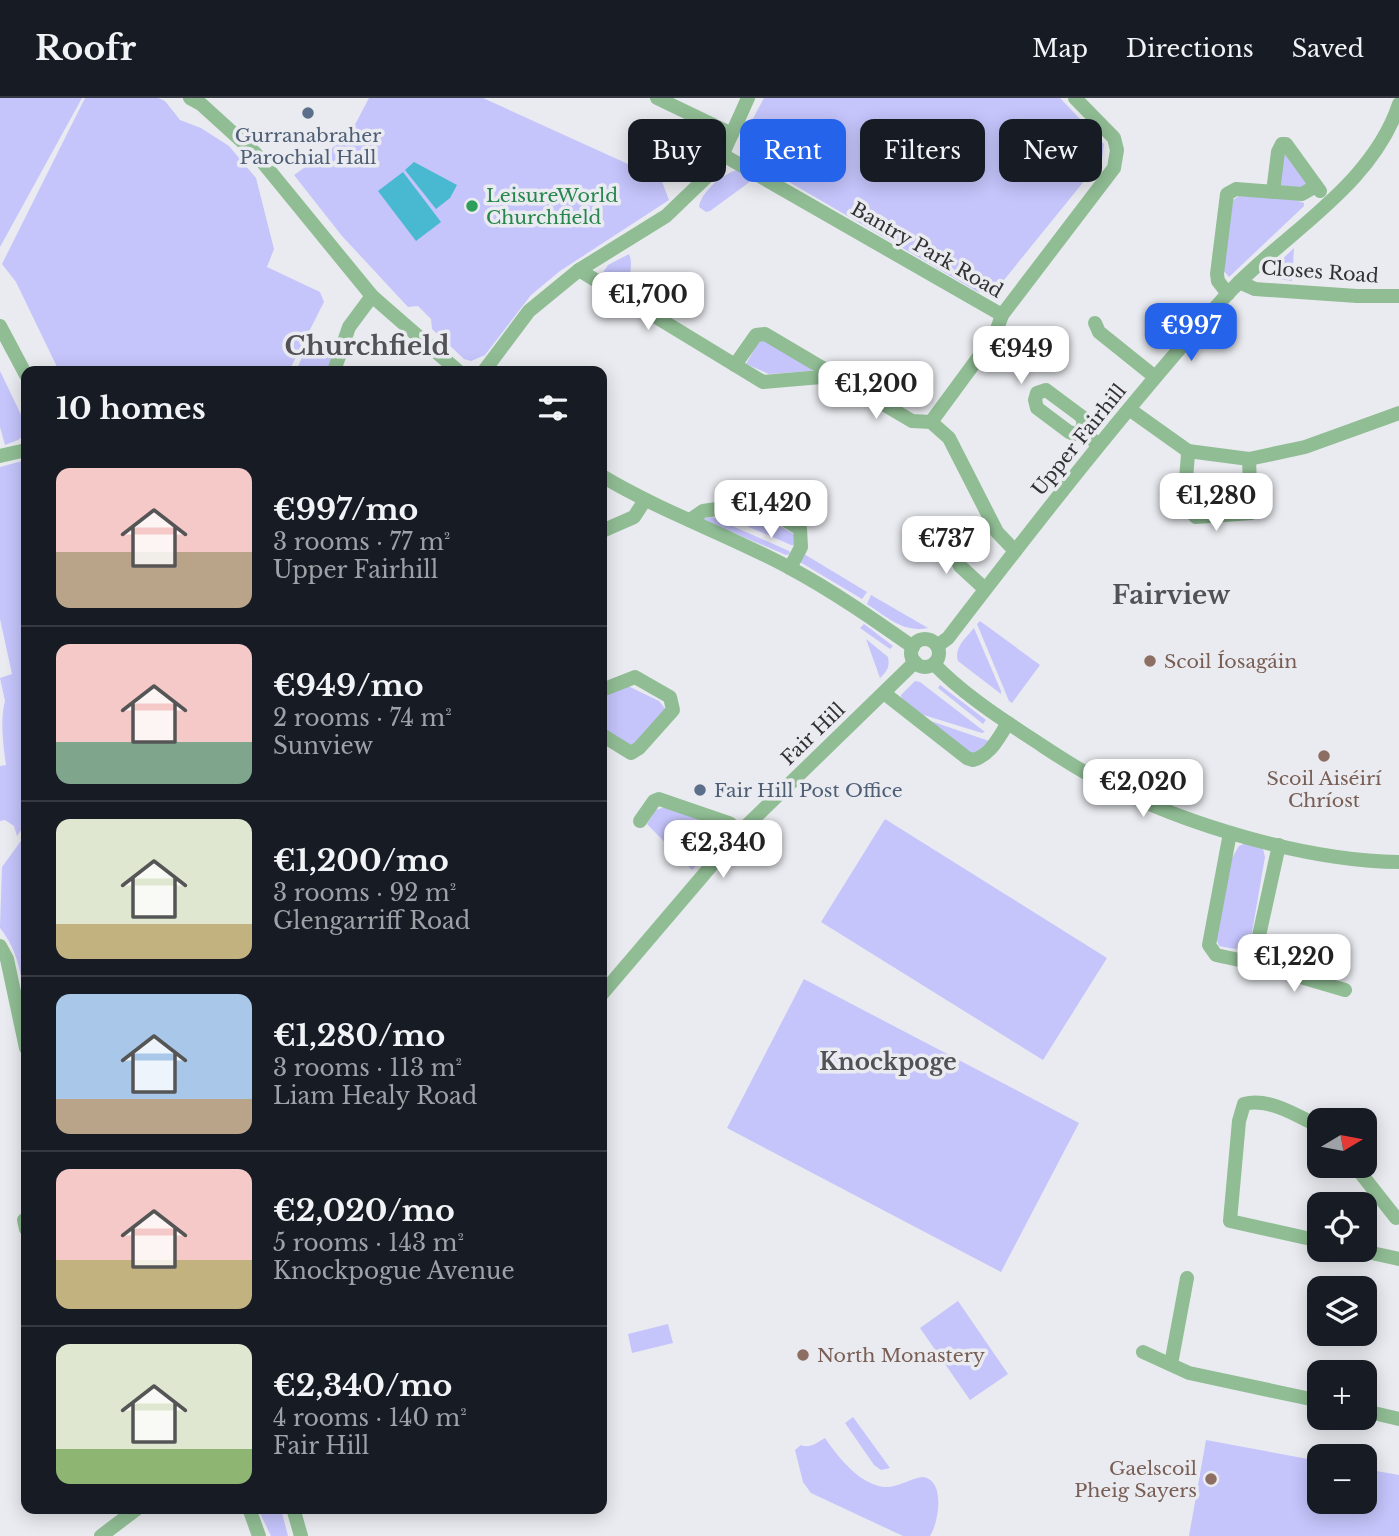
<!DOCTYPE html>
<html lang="en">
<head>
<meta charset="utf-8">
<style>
	:root { --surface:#171b24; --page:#20242c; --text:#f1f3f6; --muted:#9ea1a6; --line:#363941; --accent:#2563eb }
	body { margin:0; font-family:"Libre Baskerville",serif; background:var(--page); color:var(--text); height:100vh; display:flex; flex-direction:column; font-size:26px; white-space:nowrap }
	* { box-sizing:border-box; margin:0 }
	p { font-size:23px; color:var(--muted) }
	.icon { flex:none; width:38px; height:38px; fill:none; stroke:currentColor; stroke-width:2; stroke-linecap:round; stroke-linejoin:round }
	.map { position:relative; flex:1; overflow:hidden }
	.details { position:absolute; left:21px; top:268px; width:586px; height:1148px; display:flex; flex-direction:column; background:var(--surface); border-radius:14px; box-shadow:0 4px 18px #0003 }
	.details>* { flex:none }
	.banner { position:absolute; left:628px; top:21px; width:665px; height:63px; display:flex; gap:14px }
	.needle { width:46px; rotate:80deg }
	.controls { position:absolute; left:1307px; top:1010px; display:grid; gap:14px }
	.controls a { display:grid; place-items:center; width:70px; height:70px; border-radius:14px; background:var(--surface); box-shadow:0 4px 18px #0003; font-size:35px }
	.price { position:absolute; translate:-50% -60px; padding:0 16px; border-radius:14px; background:#fff; color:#222; font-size:23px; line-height:46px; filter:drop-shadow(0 2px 4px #0008) }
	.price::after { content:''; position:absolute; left:50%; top:42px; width:21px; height:16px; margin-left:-10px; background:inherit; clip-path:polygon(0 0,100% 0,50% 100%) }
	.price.on { background:var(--accent); color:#fff }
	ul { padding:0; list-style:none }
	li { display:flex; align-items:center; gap:21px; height:175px; padding:0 35px }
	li+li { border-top:2px solid var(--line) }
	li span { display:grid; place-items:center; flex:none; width:196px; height:140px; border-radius:14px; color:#555 }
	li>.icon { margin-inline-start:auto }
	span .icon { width:84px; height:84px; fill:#fffc; stroke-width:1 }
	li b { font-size:30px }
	h2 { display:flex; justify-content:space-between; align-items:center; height:84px; padding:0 35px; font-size:30px }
	.tag { padding:0 24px; border-radius:14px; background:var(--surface); box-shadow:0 4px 18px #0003; font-size:24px; line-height:63px }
	.tag.on { background:var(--accent); color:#fff }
	header { display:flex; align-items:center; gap:42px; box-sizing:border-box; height:98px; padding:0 35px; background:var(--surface); border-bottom:2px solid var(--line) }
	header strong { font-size:33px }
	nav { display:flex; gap:38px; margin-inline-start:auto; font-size:24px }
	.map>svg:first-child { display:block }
	.green { fill:#c5c4fb }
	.water { fill:#49b8d1 }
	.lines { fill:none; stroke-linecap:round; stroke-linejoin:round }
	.minor { stroke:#90bd94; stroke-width:14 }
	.service-dot { fill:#5c6f8a; stroke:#eaebf0; stroke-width:2.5 }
	.leisure-dot { fill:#2e9e5b; stroke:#eaebf0; stroke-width:2.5 }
	.education-dot { fill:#8d6e63; stroke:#eaebf0; stroke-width:2.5 }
	.labels { text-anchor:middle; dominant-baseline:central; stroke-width:7; stroke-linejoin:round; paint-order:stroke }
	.service-label { font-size:19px; fill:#4e5e75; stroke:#eaebf0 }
	.leisure-label { font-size:19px; fill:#27864d; stroke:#eaebf0; text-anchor:start }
	.street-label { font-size:19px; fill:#313133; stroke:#eaebf0 }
	.education-label { font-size:19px; fill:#785e54; stroke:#eaebf0; text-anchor:start }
	.quarter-label { font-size:23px; font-weight:bold; fill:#525256; stroke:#eaebf0 }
	.district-label { font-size:26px; font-weight:bold; fill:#525256; stroke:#eaebf0 }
</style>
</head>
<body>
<header>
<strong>Roofr</strong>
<nav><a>Map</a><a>Directions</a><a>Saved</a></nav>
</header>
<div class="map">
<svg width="1399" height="1438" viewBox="0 0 1399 1438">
	<rect width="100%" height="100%" fill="#eaebf0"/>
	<!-- green -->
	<g class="green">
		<polygon points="0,0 82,0 0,149"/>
		<polygon points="85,0 158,0 165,3 180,22 201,30 229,48 256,80 274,151 267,169 320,194 324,204 289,273 59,273 16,184 2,166"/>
		<polygon points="369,0 483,0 661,81 669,102 560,173 531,197 485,257 471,263 464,261 432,231 431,221 418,208 408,209 342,138 294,77 349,38"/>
		<polygon points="764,0 1060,0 1104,46 1102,61 995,193 978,194 748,60 742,49 743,39"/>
		<polygon points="1285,55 1308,83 1306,89 1284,90 1279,86 1282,57"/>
		<path d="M738 72 751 78V83L710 113 706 114 699 109C700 95 724 74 738 72Z"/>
		<polygon points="1239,98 1293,101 1304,105 1304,108 1229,179 1223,172 1233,102"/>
		<polygon points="1294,150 1292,183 1266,179 1266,177"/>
		<path d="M629 156C635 168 624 182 637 200L603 181 602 176 608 167Z"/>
		<polygon points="764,242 813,270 811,273 769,276 746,266 759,243"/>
		<polygon points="303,257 334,257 329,273 296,273"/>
		<polygon points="0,273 26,327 26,336 18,342 5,347 0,329"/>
		<path d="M26 362V725L17 738 14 728 5 722 0 723V668L6 667C3 646 0 622 5 603L0 580 12 576 0 521V369Z"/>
		<polygon points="749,410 792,435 796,439 797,448 791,447 719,416"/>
		<polygon points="712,419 789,453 790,456 786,457 701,421"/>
		<polygon points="804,456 867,494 862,501 800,464"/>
		<path d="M871 497 928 530C903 535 887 519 867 506Z"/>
		<polygon points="980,523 1040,567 1012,605 1009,603 977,526"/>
		<polygon points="864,526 893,548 890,551 860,530"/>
		<path d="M974 530 1001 593V596L958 563C954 549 966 540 974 530Z"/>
		<path d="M866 541 888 559C890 569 887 573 880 580Z"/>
		<polygon points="915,583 920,584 985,634 982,635 914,614 902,604 901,597"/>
		<polygon points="940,587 986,622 983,626 938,590"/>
		<polygon points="628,588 659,603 666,612 633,648 625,647 602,629 602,598"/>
		<polygon points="919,619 989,643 973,657"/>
		<polygon points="665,709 723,728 725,735 692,772 647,726 656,712"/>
		<polygon points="885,721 1107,860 1043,962 821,824"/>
		<path d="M26 736V904C21 877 18 852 0 830L2 769Z"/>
		<path d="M1246 745 1263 751 1265 759 1250 846C1240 854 1230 850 1219 848L1215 837 1231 762 1239 748Z"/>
		<polygon points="804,881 1079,1025 1001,1174 727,1030"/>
		<polygon points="958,1203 1008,1276 970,1302 920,1230"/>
		<polygon points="668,1226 673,1245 632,1255 628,1236"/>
		<polygon points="853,1319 890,1370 881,1372 874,1367 845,1325"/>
		<path d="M825 1340C838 1359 859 1386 884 1389 896 1390 910 1381 922 1379 946 1381 939 1424 930 1438H903L811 1395 803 1384 795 1352 801 1347C810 1351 818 1344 825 1340Z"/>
		<polygon points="1206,1342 1319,1363 1320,1404 1365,1404 1365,1371 1399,1377 1399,1438 1189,1438"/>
		<polygon points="258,1411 281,1411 288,1438 271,1438"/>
	</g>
	<!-- water -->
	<g class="water">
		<polygon points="414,64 457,87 450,100 436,111 405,72"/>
		<polygon points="403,74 441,124 416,143 378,93"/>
	</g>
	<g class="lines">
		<!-- minor -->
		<g class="minor">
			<polyline points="190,0 201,6 255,55 372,198 458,273"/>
			<polyline points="657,0 732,36"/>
			<polyline points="723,57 1002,217 1114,70 1117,52 1114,40 1075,0"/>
			<polyline points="1273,94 1278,54 1282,46 1286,46 1320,93"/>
			<polyline points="579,172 763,284 833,278"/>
			<polyline points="1239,184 1255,191 1357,198 1399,198"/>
			<polyline points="1228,196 1218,183 1217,176 1227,96 1236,91 1302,96 1316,88"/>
			<polyline points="1095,225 1099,234 1155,279"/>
			<polyline points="0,228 26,277"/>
			<polyline points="735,267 756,237 765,236 912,323 931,324 949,340 997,434 1015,453"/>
			<polyline points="334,273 349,229 372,198"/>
			<polyline points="484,273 529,213 579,172 666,118 717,69 748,0"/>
			<polyline points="1129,311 1188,353 1249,361 1305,349 1399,315"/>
			<polyline points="931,324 995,237 1002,217"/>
			<polyline points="1081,333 1084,324 1081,318 1046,292 1037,295 1035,302 1037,310 1069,334 1075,336 1081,333 1098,346"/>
			<path d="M1188 353C1188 374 1179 405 1196 419L1251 415 1249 361"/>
			<polyline points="0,358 26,352"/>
			<path d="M602 378C662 414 729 437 790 470 833 493 873 521 913 549"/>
			<polyline points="690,422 703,413 758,405 800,431 801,449 790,470"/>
			<polyline points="602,433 634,419 645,402"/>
			<polyline points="913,451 945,436 960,468 985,491"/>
			<circle cx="925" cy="555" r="14"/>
			<path d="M937 548 948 540C1037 424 1126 310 1223 201 1280 137 1371 91 1399 6"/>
			<path d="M934 566C960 593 994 616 1026 637 1051 653 1076 671 1103 684 1185 727 1307 763 1399 764"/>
			<polyline points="602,592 635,579 670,599 673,612 639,650 631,655 602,637"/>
			<path d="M884 595 967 660 973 662C991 657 998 640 1008 625"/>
			<polyline points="640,723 654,703 659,701 729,725 740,734"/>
			<polyline points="1230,735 1209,847 1216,857 1253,865 1279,747"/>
			<polyline points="0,848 7,861 26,950"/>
			<polyline points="1253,865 1345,892"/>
			<polyline points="602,896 740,734 915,564"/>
			<path d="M1320 1029C1298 1018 1269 999 1244 1006L1239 1023 1230 1123 1320 1143"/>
			<polyline points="1355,1068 1396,1120"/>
			<polyline points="24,1122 26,1131"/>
			<polyline points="1358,1152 1399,1161"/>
			<polyline points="1143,1254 1189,1275 1320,1303"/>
			<polyline points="1171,1266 1187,1180"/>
			<polyline points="1365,1313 1399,1321"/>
			<polyline points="249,1410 259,1438"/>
			<polyline points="293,1410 301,1438"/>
			<polyline points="101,1438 138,1410"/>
		</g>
	</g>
	<!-- markers -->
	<g class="service-dot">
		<circle cx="308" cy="15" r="7"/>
		<circle cx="700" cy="692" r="7"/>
	</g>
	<circle class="leisure-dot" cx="472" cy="108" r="7"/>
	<g class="education-dot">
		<circle cx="1150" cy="563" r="7"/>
		<circle cx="1324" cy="658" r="7"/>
		<circle cx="803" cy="1257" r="7"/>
		<circle cx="1211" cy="1381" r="7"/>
	</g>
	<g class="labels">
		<!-- service labels -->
		<g class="service-label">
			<text x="308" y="37">Gurranabraher<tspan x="308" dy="22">Parochial Hall</tspan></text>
			<text x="714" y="692" text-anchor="start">Fair Hill Post Office</text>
		</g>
		<!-- leisure labels -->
		<g class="leisure-label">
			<text x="486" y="97">LeisureWorld<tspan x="486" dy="22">Churchfield</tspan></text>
		</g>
		<!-- street labels -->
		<g class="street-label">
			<text transform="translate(927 152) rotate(30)">Bantry Park Road</text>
			<text transform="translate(1320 174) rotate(4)">Closes Road</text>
			<text transform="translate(1079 342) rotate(-51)">Upper Fairhill</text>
			<text transform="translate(813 636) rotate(-44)">Fair Hill</text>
		</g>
		<!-- education labels -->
		<g class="education-label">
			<text x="1164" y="563">Scoil Íosagáin</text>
			<text x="1324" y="680" text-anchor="middle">Scoil Aiséirí<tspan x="1324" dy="22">Chríost</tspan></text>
			<text x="817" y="1257">North Monastery</text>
			<text x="1197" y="1370" text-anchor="end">Gaelscoil<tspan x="1197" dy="22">Pheig Sayers</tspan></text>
		</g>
		<!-- quarter labels -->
		<g class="quarter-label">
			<text x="888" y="964">Knockpoge</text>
		</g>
		<!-- district labels -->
		<g class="district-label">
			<text x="367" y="248">Churchfield</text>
			<text x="1171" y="497">Fairview</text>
		</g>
	</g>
</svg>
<div class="controls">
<a><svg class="needle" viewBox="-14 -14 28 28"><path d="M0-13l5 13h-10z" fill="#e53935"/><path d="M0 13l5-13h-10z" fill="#9ea1a6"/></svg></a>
<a><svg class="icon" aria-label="locate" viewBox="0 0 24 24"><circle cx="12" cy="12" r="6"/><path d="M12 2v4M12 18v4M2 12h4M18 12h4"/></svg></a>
<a><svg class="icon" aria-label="layers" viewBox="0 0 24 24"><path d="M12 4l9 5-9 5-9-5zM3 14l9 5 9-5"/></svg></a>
<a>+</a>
<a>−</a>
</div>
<b class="price" style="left:648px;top:234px">€1,700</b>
<b class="price on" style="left:1191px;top:265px">€997</b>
<b class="price" style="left:1021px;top:288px">€949</b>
<b class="price" style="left:876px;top:323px">€1,200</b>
<b class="price" style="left:1216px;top:435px">€1,280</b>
<b class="price" style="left:771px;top:442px">€1,420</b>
<b class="price" style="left:946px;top:478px">€737</b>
<b class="price" style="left:1143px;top:721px">€2,020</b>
<b class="price" style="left:723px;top:782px">€2,340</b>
<b class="price" style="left:1294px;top:896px">€1,220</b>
<div class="banner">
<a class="tag">Buy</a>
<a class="tag on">Rent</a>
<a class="tag">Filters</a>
<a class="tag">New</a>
</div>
<section class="details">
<h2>10 homes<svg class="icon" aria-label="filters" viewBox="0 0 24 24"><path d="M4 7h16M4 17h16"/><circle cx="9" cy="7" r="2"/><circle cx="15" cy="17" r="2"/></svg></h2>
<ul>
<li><span style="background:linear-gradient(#f6c9c9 60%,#b9a48a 0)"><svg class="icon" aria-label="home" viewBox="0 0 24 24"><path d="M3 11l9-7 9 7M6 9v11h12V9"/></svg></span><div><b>€997/mo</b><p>3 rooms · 77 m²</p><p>Upper Fairhill</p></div></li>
<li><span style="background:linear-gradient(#f6c9c9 70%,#7fa58c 0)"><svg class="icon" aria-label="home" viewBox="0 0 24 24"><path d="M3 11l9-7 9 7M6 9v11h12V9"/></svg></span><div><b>€949/mo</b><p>2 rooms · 74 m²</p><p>Sunview</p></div></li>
<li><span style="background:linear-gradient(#dfe7d0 75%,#c2b280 0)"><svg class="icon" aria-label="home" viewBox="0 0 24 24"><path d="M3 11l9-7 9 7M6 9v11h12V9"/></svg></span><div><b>€1,200/mo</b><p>3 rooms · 92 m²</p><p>Glengarriff Road</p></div></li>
<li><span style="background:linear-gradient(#a9c7e8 75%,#b9a48a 0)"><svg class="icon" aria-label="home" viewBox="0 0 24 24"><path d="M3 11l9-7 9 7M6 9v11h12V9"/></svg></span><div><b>€1,280/mo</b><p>3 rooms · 113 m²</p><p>Liam Healy Road</p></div></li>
<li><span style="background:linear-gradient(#f6c9c9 65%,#c2b280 0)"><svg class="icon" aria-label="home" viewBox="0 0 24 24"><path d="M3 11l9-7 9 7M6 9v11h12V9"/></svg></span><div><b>€2,020/mo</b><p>5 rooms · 143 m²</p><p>Knockpogue Avenue</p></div></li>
<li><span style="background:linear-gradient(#dfe7d0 75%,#8fb573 0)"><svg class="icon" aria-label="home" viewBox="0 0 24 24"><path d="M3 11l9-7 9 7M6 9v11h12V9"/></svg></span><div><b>€2,340/mo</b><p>4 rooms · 140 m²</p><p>Fair Hill</p></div></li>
</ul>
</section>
</div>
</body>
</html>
